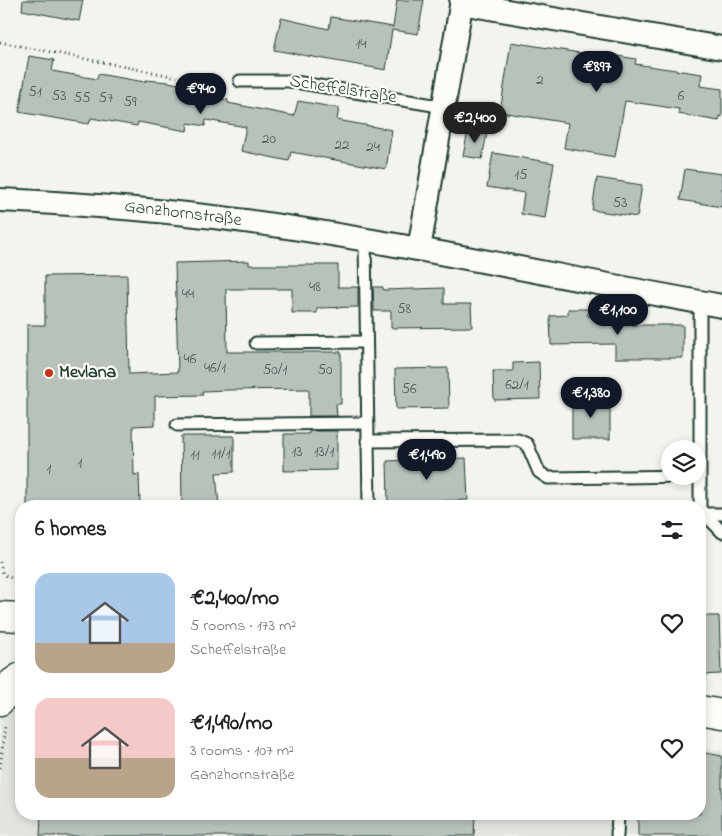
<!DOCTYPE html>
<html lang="en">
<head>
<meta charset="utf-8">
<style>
	:root { --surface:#fff; --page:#f6f6f6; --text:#202124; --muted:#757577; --accent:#111827 }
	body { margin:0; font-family:"Indie Flower",sans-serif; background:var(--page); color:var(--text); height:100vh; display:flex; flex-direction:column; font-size:19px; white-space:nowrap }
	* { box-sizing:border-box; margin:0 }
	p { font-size:16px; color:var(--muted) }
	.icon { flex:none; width:28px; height:28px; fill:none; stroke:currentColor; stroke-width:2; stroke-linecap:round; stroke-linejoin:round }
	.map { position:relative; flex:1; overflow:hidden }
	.drawer { position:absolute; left:15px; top:500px; width:691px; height:320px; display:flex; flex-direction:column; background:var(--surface); border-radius:20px; box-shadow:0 2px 8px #0003 }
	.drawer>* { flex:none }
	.fabs { position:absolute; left:661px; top:440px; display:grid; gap:10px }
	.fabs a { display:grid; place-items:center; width:45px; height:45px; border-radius:50%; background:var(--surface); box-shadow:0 2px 8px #0003; font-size:25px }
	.price { position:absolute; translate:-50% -42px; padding:0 11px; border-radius:18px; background:var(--accent); color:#fff; font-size:16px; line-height:32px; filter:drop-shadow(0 1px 2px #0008) }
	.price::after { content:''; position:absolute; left:50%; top:30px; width:15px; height:11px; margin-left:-8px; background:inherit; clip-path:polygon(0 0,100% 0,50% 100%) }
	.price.on { background:#222; color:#fff }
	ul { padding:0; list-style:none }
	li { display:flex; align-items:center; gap:15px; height:125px; padding:0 20px }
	li span { display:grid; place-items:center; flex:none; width:140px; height:100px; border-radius:15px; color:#555 }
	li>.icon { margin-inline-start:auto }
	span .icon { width:60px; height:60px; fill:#fffc; stroke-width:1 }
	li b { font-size:21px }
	h2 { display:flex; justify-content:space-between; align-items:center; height:60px; padding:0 20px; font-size:21px }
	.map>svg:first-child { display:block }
	.built { fill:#e2e5df }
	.building { fill:#b9c1bb; stroke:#1f3d34 }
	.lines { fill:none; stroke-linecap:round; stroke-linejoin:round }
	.lane-casing { stroke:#1f3d34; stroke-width:15 }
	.street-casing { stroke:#1f3d34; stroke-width:26 }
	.secondary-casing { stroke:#1f3d34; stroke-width:31 }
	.path { stroke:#1f3d34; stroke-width:3; stroke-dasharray:1 4; stroke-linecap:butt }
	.lane { stroke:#fdfcf7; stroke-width:11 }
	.street { stroke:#fdfcf7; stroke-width:22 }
	.secondary { stroke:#fdfcf7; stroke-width:28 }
	.poi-dot { fill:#c8321e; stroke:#fdfcf7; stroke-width:2 }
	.labels { text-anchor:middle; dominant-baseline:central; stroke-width:4.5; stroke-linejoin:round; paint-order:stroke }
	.number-label { font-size:15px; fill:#465e56 }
	.street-label { font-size:18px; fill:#1f3d34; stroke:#fdfcf7 }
	.poi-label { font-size:18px; font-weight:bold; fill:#1f3d34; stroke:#fdfcf7; text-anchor:start }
</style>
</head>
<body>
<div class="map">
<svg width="722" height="836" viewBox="0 0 722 836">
	<rect width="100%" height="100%" fill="#f4f4ef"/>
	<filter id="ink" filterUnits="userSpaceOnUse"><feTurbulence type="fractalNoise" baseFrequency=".02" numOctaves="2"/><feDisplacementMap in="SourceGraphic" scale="10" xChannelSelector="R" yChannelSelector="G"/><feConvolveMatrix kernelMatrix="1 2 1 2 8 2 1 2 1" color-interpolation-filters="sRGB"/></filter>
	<g filter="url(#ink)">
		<!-- built -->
		<polygon class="built" points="21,675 21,814 700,814 700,748 722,751 722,836 0,836 0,678"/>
		<!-- building -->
		<g class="building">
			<polygon points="23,0 83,0 79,21 22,10"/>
			<polygon points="397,0 424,0 418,34 392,30 386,70 274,50 281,18 329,29 331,17 393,27"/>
			<polygon points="511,42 605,57 605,54 636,59 635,64 702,74 700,86 722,89 722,117 720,116 719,121 678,114 679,109 625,101 615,157 564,148 568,123 500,112"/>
			<polygon points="29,56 54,60 52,71 97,79 98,74 145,82 146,80 169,82 195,88 194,94 228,100 228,103 294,116 298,101 339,108 337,120 392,130 386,169 291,152 289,161 241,151 246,127 206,120 205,126 188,123 187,131 138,122 137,126 91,118 89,124 19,112"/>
			<polygon points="468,130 487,133 482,159 463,156"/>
			<polygon points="493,153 554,163 545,218 521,214 524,193 487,187"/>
			<polygon points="685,169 722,174 722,207 680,200"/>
			<polygon points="597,178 642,185 637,217 592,210"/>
			<polygon points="249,261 249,265 338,265 338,287 358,287 358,307 317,308 317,313 292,313 292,289 226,289 227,352 341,352 341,404 336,404 337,416 309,416 309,389 228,390 202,391 203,395 155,396 155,425 133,426 134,475 139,474 140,506 27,506 27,325 45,325 45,276 127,275 129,374 178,372 175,263"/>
			<polygon points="373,287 383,287 383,290 444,288 444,304 471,304 472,327 391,328 391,311 374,311"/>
			<polygon points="568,309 588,309 588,316 615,315 615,325 683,325 683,358 615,358 615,344 551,345 550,316 568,315"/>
			<polygon points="539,362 540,399 494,400 493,371 513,371 513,363"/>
			<polygon points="448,368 449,408 396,409 395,369"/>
			<rect x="572" y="400" width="38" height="39"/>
			<polygon points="309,431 337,431 337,470 284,471 284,434 309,434"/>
			<polygon points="181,436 234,436 234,472 216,473 219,506 182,506"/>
			<polygon points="466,458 468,500 388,503 387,461"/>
			<polygon points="700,616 719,616 721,674 700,675"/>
			<polygon points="700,752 722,756 722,836 638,836 638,814 700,814"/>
			<polygon points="41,814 475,814 474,836 40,836"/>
		</g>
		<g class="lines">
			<defs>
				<g id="lane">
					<polyline points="240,81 289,81 445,107"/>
					<polyline points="365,241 369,506"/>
					<polyline points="256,343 366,342"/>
					<polyline points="177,425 366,423"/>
					<polyline points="367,441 518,440 527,444 539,472 548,478 693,476"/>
					<polyline points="700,506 700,302"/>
					<polyline points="700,509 722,532"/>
					<polyline points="704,514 722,514"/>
					<polyline points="617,836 618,814"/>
				</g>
				<g id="street">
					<polyline points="461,3 722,48"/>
					<path d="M0 200C82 204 164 210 245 221 405 243 563 278 722 306"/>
					<polyline points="419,249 462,0"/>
				</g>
				<g id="secondary">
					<polyline points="0,616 21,617"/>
					<polyline points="0,701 12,683 21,677"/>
					<polyline points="700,710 722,714"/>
				</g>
			</defs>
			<!-- lane casing -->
			<use href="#lane" class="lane-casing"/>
			<!-- street casing -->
			<use href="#street" class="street-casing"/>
			<!-- secondary casing -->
			<use href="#secondary" class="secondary-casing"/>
			<!-- path -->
			<g class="path">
				<polyline points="0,42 177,77"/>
				<polyline points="0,562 3,574 21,583"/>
				<polyline points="0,768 5,727"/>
			</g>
			<!-- lane -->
			<use href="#lane" class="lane"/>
			<!-- street -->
			<use href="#street" class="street"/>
			<!-- secondary -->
			<use href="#secondary" class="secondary"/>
		</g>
	</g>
	<!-- markers -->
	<circle class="poi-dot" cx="49" cy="373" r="5"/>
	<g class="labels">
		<!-- number labels -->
		<g class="number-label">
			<text x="361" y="44">14</text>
			<text x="540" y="80">2</text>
			<text x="35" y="92">51</text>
			<text x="59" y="96">53</text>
			<text x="681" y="96">6</text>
			<text x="82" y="98">55</text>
			<text x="106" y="98">57</text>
			<text x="130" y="102">59</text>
			<text x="269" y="139">20</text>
			<text x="342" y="145">22</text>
			<text x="373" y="147">24</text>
			<text x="521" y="175">15</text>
			<text x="620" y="203">53</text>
			<text x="315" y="287">48</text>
			<text x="188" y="294">44</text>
			<text x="404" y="309">58</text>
			<text x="190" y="359">46</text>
			<text x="215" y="368">46/1</text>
			<text x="275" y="370">50/1</text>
			<text x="325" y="370">50</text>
			<text x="517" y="385">62/1</text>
			<text x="409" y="389">56</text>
			<text x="297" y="452">13</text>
			<text x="324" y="452">13/1</text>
			<text x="221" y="454">11/1</text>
			<text x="195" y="455">11</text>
			<text x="80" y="463">1</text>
			<text x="49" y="469">1</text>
		</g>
		<!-- street labels -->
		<g class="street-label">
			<text transform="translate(343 90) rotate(9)">Scheffelstraße</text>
			<text transform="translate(183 214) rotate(7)">Ganzhornstraße</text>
		</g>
		<!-- poi labels -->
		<g class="poi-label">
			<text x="59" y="373">Mevlana</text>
		</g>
	</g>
</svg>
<div class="fabs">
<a><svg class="icon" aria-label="layers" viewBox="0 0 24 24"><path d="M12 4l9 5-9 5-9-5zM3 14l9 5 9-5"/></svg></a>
</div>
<b class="price" style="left:597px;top:93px">€897</b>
<b class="price" style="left:201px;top:115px">€940</b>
<b class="price on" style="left:475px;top:144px">€2,400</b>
<b class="price" style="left:618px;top:336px">€1,100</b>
<b class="price" style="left:591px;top:419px">€1,380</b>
<b class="price" style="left:427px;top:481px">€1,490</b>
<section class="drawer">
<h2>6 homes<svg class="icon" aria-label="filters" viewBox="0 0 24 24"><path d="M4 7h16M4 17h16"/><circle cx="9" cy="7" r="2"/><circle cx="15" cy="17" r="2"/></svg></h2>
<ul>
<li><span style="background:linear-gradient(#a9c7e8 70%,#b9a48a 0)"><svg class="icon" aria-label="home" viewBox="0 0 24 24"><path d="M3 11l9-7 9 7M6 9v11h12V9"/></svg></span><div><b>€2,400/mo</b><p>5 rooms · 173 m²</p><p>Scheffelstraße</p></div><svg class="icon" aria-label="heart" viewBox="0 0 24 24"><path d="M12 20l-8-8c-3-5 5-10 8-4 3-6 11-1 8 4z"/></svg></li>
<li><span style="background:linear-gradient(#f6c9c9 60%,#b9a48a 0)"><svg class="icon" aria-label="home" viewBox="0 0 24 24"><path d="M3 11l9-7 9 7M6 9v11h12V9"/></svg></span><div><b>€1,490/mo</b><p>3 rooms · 107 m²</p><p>Ganzhornstraße</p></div><svg class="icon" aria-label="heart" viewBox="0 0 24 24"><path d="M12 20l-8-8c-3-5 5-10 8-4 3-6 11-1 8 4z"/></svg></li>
</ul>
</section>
</div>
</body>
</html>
